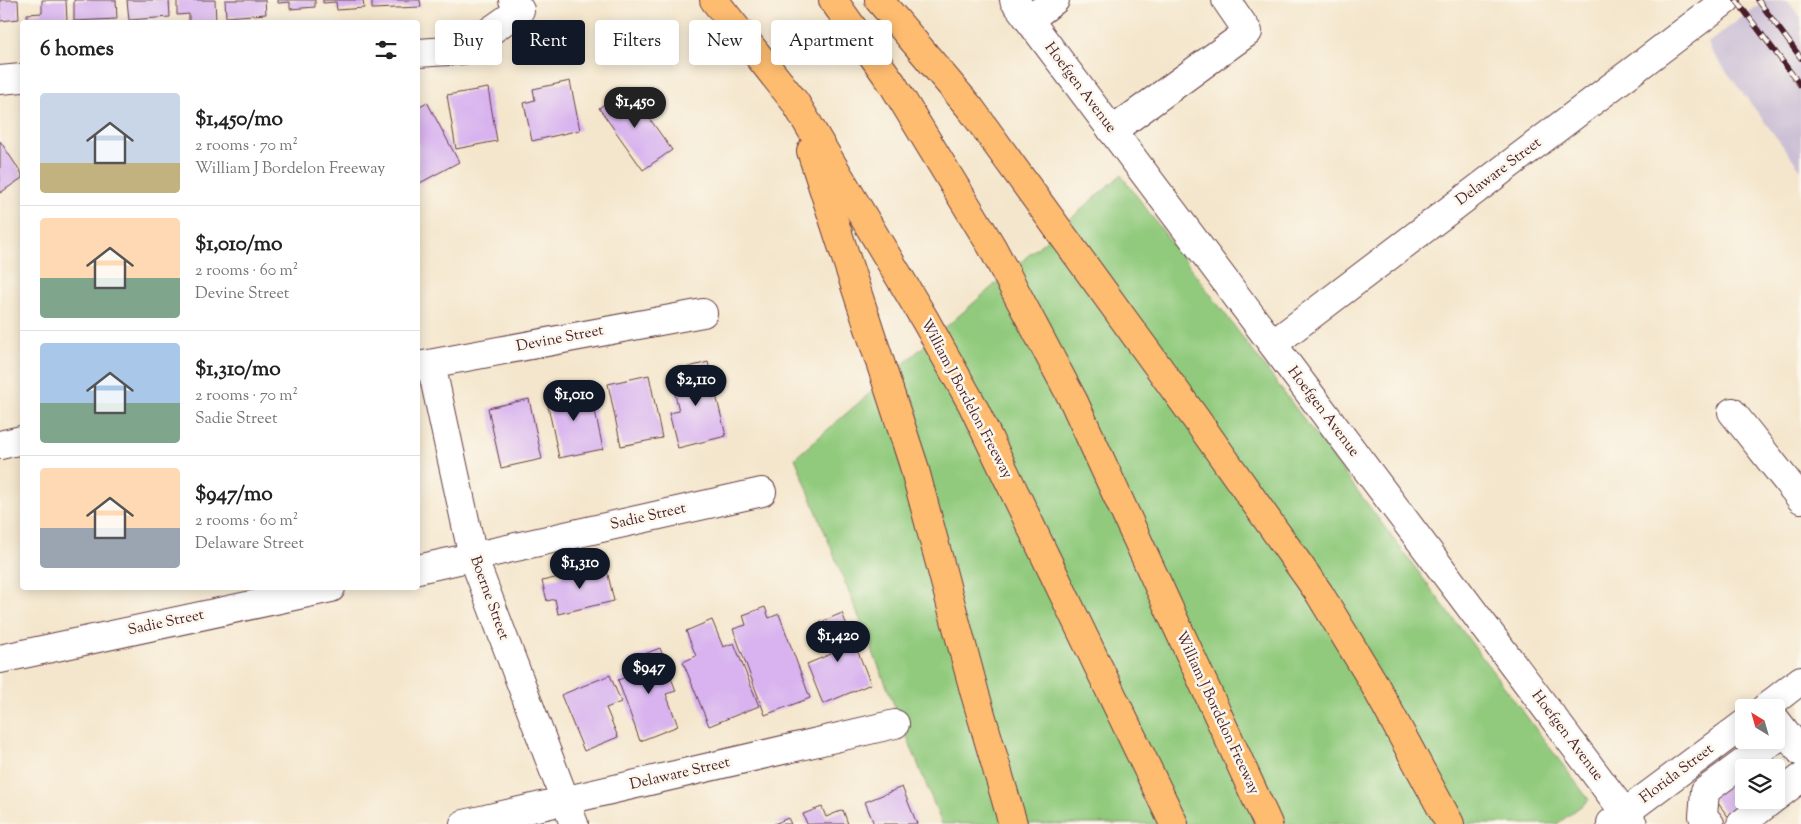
<!DOCTYPE html>
<html lang="en">
<head>
<meta charset="utf-8">
<style>
	:root { --surface:#fff; --page:#f6f6f6; --text:#222; --muted:#767676; --line:#e0e0e0; --accent:#111827 }
	body { margin:0; font-family:"Sorts Mill Goudy",serif; background:var(--page); color:var(--text); height:100vh; display:flex; flex-direction:column; font-size:19px; white-space:nowrap }
	* { box-sizing:border-box; margin:0 }
	p { font-size:16px; color:var(--muted) }
	.icon { flex:none; width:28px; height:28px; fill:none; stroke:currentColor; stroke-width:2; stroke-linecap:round; stroke-linejoin:round }
	.map { position:relative; flex:1; overflow:hidden }
	.panel { position:absolute; left:20px; top:20px; width:400px; height:570px; display:flex; flex-direction:column; background:var(--surface); border-radius:5px; box-shadow:0 2px 12px #0003 }
	.panel>* { flex:none }
	.hud { position:absolute; left:435px; top:20px; width:475px; height:45px; display:flex; gap:10px }
	.needle { width:32px; rotate:323deg }
	.fabs { position:absolute; left:1735px; top:699px; display:grid; gap:10px }
	.fabs a { display:grid; place-items:center; width:50px; height:50px; border-radius:5px; background:var(--surface); box-shadow:0 2px 12px #0003; font-size:25px }
	.price { position:absolute; translate:-50% -42px; padding:0 11px; border-radius:18px; background:var(--accent); color:#fff; font-size:16px; line-height:32px; filter:drop-shadow(0 1px 2px #0008) }
	.price::after { content:''; position:absolute; left:50%; top:30px; width:15px; height:11px; margin-left:-8px; background:inherit; clip-path:polygon(0 0,100% 0,50% 100%) }
	.price.active { background:#222; color:#fff }
	ul { padding:0; list-style:none }
	li { display:flex; align-items:center; gap:15px; height:125px; padding:0 20px }
	li+li { border-top:1px solid var(--line) }
	li span { display:grid; place-items:center; flex:none; width:140px; height:100px; border-radius:5px; color:#555 }
	li>.icon { margin-inline-start:auto }
	span .icon { width:60px; height:60px; fill:#fffc; stroke-width:1 }
	li b { font-size:21px }
	h2 { display:flex; justify-content:space-between; align-items:center; height:60px; padding:0 20px; font-size:21px }
	.pill { padding:0 18px; border-radius:5px; background:var(--surface); box-shadow:0 2px 12px #0003; font-size:18px; line-height:45px }
	.pill.active { background:var(--accent); color:#fff }
	.map>svg:first-child { display:block }
	.industrial { fill:#cbbfd5 }
	.green { fill:#91ca7d; stroke:#6e7454 }
	.building { fill:#d8b3ef }
	.lines { fill:none; stroke-linecap:round; stroke-linejoin:round }
	.minor-casing { stroke:#643d43; stroke-width:30 }
	.highway-casing { stroke:#643d43; stroke-width:30 }
	.minor { stroke:#fff; stroke-width:28 }
	.highway { stroke:#fdbc70; stroke-width:28 }
	.rail-casing { stroke:#4a1f2b; stroke-width:5.5 }
	.rail { stroke:#fbf7ec; stroke-width:4; stroke-dasharray:11; stroke-linecap:butt }
	.labels { text-anchor:middle; dominant-baseline:central; stroke-width:5; stroke-linejoin:round; paint-order:stroke }
	.street-label { font-size:15px; fill:#4a1f2b; stroke:#fbf7ec }
</style>
</head>
<body>
<div class="map">
<svg width="1801" height="824" viewBox="0 0 1801 824">
	<rect width="100%" height="100%" fill="#fbf7ec"/>
	<filter id="ink" filterUnits="userSpaceOnUse"><feTurbulence type="fractalNoise" baseFrequency=".02" numOctaves="2"/><feDisplacementMap in="SourceGraphic" scale="10" xChannelSelector="R" yChannelSelector="G"/><feConvolveMatrix kernelMatrix="1 2 1 2 8 2 1 2 1" color-interpolation-filters="sRGB"/></filter>
	<filter id="wash" filterUnits="userSpaceOnUse"><feTurbulence type="fractalNoise" baseFrequency=".0096" numOctaves="4" result="noise"/><feDisplacementMap in="SourceGraphic" scale="20" xChannelSelector="R" yChannelSelector="G"/><feGaussianBlur stdDeviation="1.12" result="paint"/><feColorMatrix in="noise" values="0 0 0 0 0 0 0 0 0 0 0 0 0 0 0 0 0 1.4 0 .05"/><feComposite in="paint" operator="in"/></filter>
	<g filter="url(#wash)">
		<rect width="100%" height="100%" fill="#f4e6cc"/>
		<!-- industrial -->
		<polygon class="industrial" points="1765,0 1787,0 1801,18 1801,170 1712,52 1708,43"/>
		<!-- green -->
		<polygon class="green" points="1121,175 1589,800 1557,824 942,824 795,458"/>
		<g id="blocks">
			<!-- building -->
			<g class="building">
				<polygon points="0,0 18,0 19,19 0,21"/>
				<polygon points="42,0 66,0 67,22 27,22 27,14 42,13"/>
				<polygon points="74,0 116,0 117,19 74,21"/>
				<polygon points="127,0 169,0 170,17 129,20"/>
				<polygon points="177,0 215,0 216,22 189,22 189,14 177,15"/>
				<polygon points="225,0 265,0 266,14 226,17"/>
				<polygon points="278,0 315,0 315,7 290,9 290,2 278,3"/>
				<polygon points="323,0 363,0 364,8 337,10 336,2 323,3"/>
				<polygon points="372,0 420,0 421,7 372,9"/>
				<polygon points="570,81 580,130 532,141 524,103 535,100 533,89"/>
				<polygon points="627,87 672,150 643,170 599,108"/>
				<polygon points="488,88 497,141 456,149 447,95"/>
				<polygon points="427,102 459,162 418,184 418,107"/>
				<polygon points="0,141 22,174 22,178 0,193"/>
				<polygon points="708,362 726,436 678,448 669,413 679,411 670,372"/>
				<polygon points="649,375 662,438 621,446 608,384"/>
				<polygon points="590,387 603,449 559,458 546,396"/>
				<polygon points="529,399 542,459 501,468 488,408"/>
				<polygon points="606,566 614,601 558,614 555,599 547,601 542,581"/>
				<polygon points="765,607 769,618 779,614 810,698 765,715 733,629 746,625 743,615"/>
				<polygon points="842,613 871,684 823,704 807,664 831,654 819,623"/>
				<polygon points="712,620 723,647 734,643 759,706 709,726 683,662 696,656 686,631"/>
				<polygon points="660,648 676,691 666,694 678,726 640,741 618,680 634,674 629,660"/>
				<polygon points="610,675 621,702 606,708 618,737 584,751 561,695"/>
				<polygon points="1744,772 1744,800 1754,800 1729,818 1712,795"/>
				<polygon points="902,787 917,824 874,824 865,802"/>
				<polygon points="822,807 826,817 843,810 848,824 807,824 803,814"/>
				<polygon points="788,818 791,824 774,824"/>
			</g>
		</g>
	</g>
	<g filter="url(#ink)">
		<use href="#blocks" fill-opacity="0" stroke="#643d43" stroke-width="1"/>
		<g class="lines">
			<defs>
				<g id="minor">
					<polyline points="1014,0 1633,824"/>
					<polyline points="1029,20 1055,0"/>
					<polyline points="418,53 463,50 520,10 513,0"/>
					<polyline points="0,80 22,78"/>
					<polyline points="1112,131 1248,32 1226,0"/>
					<polyline points="1273,344 1726,0"/>
					<polyline points="431,364 473,557 574,824"/>
					<polyline points="418,366 703,313"/>
					<polyline points="1732,412 1801,499"/>
					<polyline points="0,445 22,440"/>
					<polyline points="418,569 762,492"/>
					<polyline points="0,659 331,588"/>
					<polyline points="1765,708 1801,680"/>
					<polyline points="1776,720 1801,752"/>
					<polyline points="1776,797 1801,778"/>
					<polyline points="1611,823 1744,724"/>
					<polyline points="464,824 895,724"/>
					<polyline points="1710,824 1703,816 1705,791 1774,740"/>
					<polyline points="1741,824 1772,800"/>
				</g>
				<g id="highway">
					<polyline points="714,0 795,102 925,320 972,404 1174,824"/>
					<polyline points="833,0 892,83 992,247 1074,402 1268,824"/>
					<polyline points="879,0 971,109 1196,419 1319,593 1372,680 1450,824"/>
					<polyline points="811,151 913,463 975,694 1013,824"/>
				</g>
			</defs>
			<!-- minor casing -->
			<use href="#minor" class="minor-casing"/>
			<!-- highway casing -->
			<use href="#highway" class="highway-casing"/>
			<!-- minor -->
			<use href="#minor" class="minor"/>
			<!-- highway -->
			<use href="#highway" class="highway"/>
			<defs>
				<g id="rail">
					<polyline points="1736,0 1801,86"/>
					<polyline points="1758,0 1801,58"/>
				</g>
			</defs>
			<!-- rail casing -->
			<use href="#rail" class="rail-casing"/>
			<!-- rail -->
			<use href="#rail" class="rail"/>
		</g>
	</g>
	<g class="labels">
		<!-- street labels -->
		<g class="street-label">
			<text transform="translate(1080 88) rotate(53)">Hoefgen Avenue</text>
			<text transform="translate(1499 172) rotate(-37)">Delaware Street</text>
			<text transform="translate(560 339) rotate(-11)">Devine Street</text>
			<text transform="translate(966 399) rotate(62)">William J Bordelon Freeway</text>
			<text transform="translate(1323 412) rotate(53)">Hoefgen Avenue</text>
			<text transform="translate(648 517) rotate(-13)">Sadie Street</text>
			<text transform="translate(489 598) rotate(70)">Boerne Street</text>
			<text transform="translate(166 623) rotate(-12)">Sadie Street</text>
			<text transform="translate(1217 713) rotate(65)">William J Bordelon Freeway</text>
			<text transform="translate(1567 736) rotate(53)">Hoefgen Avenue</text>
			<text transform="translate(680 774) rotate(-13)">Delaware Street</text>
			<text transform="translate(1677 774) rotate(-37)">Florida Street</text>
		</g>
	</g>
</svg>
<div class="fabs">
<a><svg class="needle" viewBox="-14 -14 28 28"><path d="M0-13l5 13h-10z" fill="#e53935"/><path d="M0 13l5-13h-10z" fill="#767676"/></svg></a>
<a><svg class="icon" aria-label="layers" viewBox="0 0 24 24"><path d="M12 4l9 5-9 5-9-5zM3 14l9 5 9-5"/></svg></a>
</div>
<b class="price active" style="left:635px;top:129px">$1,450</b>
<b class="price" style="left:696px;top:407px">$2,110</b>
<b class="price" style="left:574px;top:422px">$1,010</b>
<b class="price" style="left:580px;top:590px">$1,310</b>
<b class="price" style="left:838px;top:663px">$1,420</b>
<b class="price" style="left:649px;top:695px">$947</b>
<div class="hud">
<a class="pill">Buy</a>
<a class="pill active">Rent</a>
<a class="pill">Filters</a>
<a class="pill">New</a>
<a class="pill">Apartment</a>
</div>
<section class="panel">
<h2>6 homes<svg class="icon" aria-label="filters" viewBox="0 0 24 24"><path d="M4 7h16M4 17h16"/><circle cx="9" cy="7" r="2"/><circle cx="15" cy="17" r="2"/></svg></h2>
<ul>
<li><span style="background:linear-gradient(#c9d6e8 70%,#c2b280 0)"><svg class="icon" aria-label="home" viewBox="0 0 24 24"><path d="M3 11l9-7 9 7M6 9v11h12V9"/></svg></span><div><b>$1,450/mo</b><p>2 rooms · 70 m²</p><p>William J Bordelon Freeway</p></div></li>
<li><span style="background:linear-gradient(#ffd9b3 60%,#7fa58c 0)"><svg class="icon" aria-label="home" viewBox="0 0 24 24"><path d="M3 11l9-7 9 7M6 9v11h12V9"/></svg></span><div><b>$1,010/mo</b><p>2 rooms · 60 m²</p><p>Devine Street</p></div></li>
<li><span style="background:linear-gradient(#a9c7e8 60%,#7fa58c 0)"><svg class="icon" aria-label="home" viewBox="0 0 24 24"><path d="M3 11l9-7 9 7M6 9v11h12V9"/></svg></span><div><b>$1,310/mo</b><p>2 rooms · 70 m²</p><p>Sadie Street</p></div></li>
<li><span style="background:linear-gradient(#ffd9b3 60%,#9aa5b1 0)"><svg class="icon" aria-label="home" viewBox="0 0 24 24"><path d="M3 11l9-7 9 7M6 9v11h12V9"/></svg></span><div><b>$947/mo</b><p>2 rooms · 60 m²</p><p>Delaware Street</p></div></li>
</ul>
</section>
</div>
</body>
</html>
